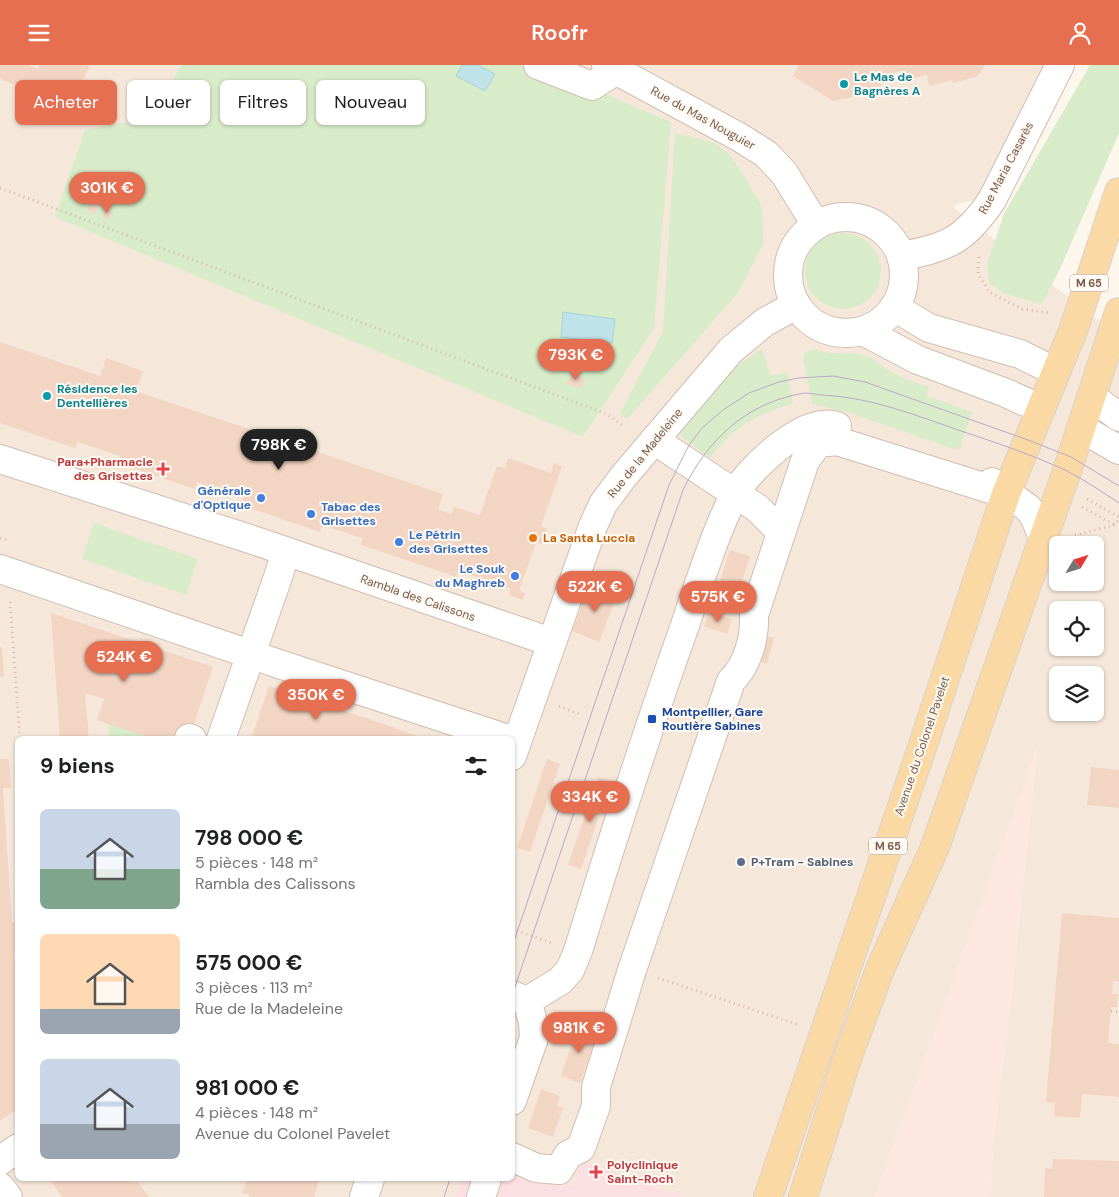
<!DOCTYPE html>
<html lang="fr">
<head>
<meta charset="utf-8">
<style>
	:root { --surface:#fff; --page:#f2f2f2; --text:#202124; --muted:#757577; --accent:#e76f51 }
	body { margin:0; font-family:"DM Sans",sans-serif; background:var(--page); color:var(--text); height:100vh; display:flex; flex-direction:column; font-size:19px; white-space:nowrap }
	* { box-sizing:border-box; margin:0 }
	p { font-size:16px; color:var(--muted) }
	.icon { flex:none; width:28px; height:28px; fill:none; stroke:currentColor; stroke-width:2; stroke-linecap:round; stroke-linejoin:round }
	.map { position:relative; flex:1; overflow:hidden }
	.panel { position:absolute; left:15px; top:671px; width:500px; height:445px; display:flex; flex-direction:column; background:var(--surface); border-radius:8px; box-shadow:0 1px 4px #0004 }
	.panel>* { flex:none }
	.guide { position:absolute; left:15px; top:15px; width:500px; height:45px; display:flex; gap:10px }
	.needle { width:32px; rotate:52deg }
	.tools { position:absolute; left:1049px; top:471px; display:grid; gap:10px }
	.tools a { display:grid; place-items:center; width:55px; height:55px; border-radius:8px; background:var(--surface); box-shadow:0 1px 4px #0004; font-size:25px }
	.price { position:absolute; translate:-50% -42px; padding:0 11px; border-radius:18px; background:var(--accent); color:#fff; font-size:16px; line-height:32px; filter:drop-shadow(0 1px 2px #0008) }
	.price::after { content:''; position:absolute; left:50%; top:30px; width:15px; height:11px; margin-left:-8px; background:inherit; clip-path:polygon(0 0,100% 0,50% 100%) }
	.price.selected { background:#222; color:#fff }
	ul { padding:0; list-style:none }
	li { display:flex; align-items:center; gap:15px; height:125px; padding:0 25px }
	li span { display:grid; place-items:center; flex:none; width:140px; height:100px; border-radius:8px; color:#555 }
	li>.icon { margin-inline-start:auto }
	span .icon { width:60px; height:60px; fill:#fffc; stroke-width:1 }
	li b { font-size:21px }
	h2 { display:flex; justify-content:space-between; align-items:center; height:60px; padding:0 25px; font-size:21px }
	.pill { padding:0 18px; border-radius:8px; background:var(--surface); box-shadow:0 1px 4px #0004; font-size:18px; line-height:45px }
	.pill.selected { background:var(--accent); color:#fff }
	header { display:flex; justify-content:space-between; align-items:center; height:65px; padding:0 25px; background:var(--accent); color:#fff; font-size:22px; font-weight:600 }
	.map>svg:first-child { display:block }
	.residential { fill:#f5e8da; fill-rule:evenodd }
	.commercial { fill:#fde8e0 }
	.medical { fill:#fbdfe3 }
	.green { fill:#d8ecc9 }
	.water { fill:#bfe3e8; stroke:#a5d3da }
	.building { fill:#f3d5c3 }
	.lines { fill:none; stroke-linecap:round; stroke-linejoin:round }
	.minor-casing { stroke:#d1beb0; stroke-width:30 }
	.major-casing { stroke:#dad1cd; stroke-width:30 }
	.path { stroke:#d9b8a5; stroke-width:3; stroke-dasharray:1 4; stroke-linecap:butt }
	.minor { stroke:#fff; stroke-width:28 }
	.major { stroke:#fbd9a5; stroke-width:28 }
	.tram { stroke:#b9a8c9; stroke-width:1 }
	.culture-dot { fill:#0f9aa8; stroke:#fffaf3; stroke-width:2 }
	.health-dot { fill:#e0444e; stroke:#fffaf3; stroke-width:2 }
	.shop-dot { fill:#3f7fe0; stroke:#fffaf3; stroke-width:2 }
	.food-dot { fill:#e8710a; stroke:#fffaf3; stroke-width:2 }
	.transit-dot { fill:#1a4fb4; stroke:#fffaf3; stroke-width:2 }
	.service-dot { fill:#5c6f8a; stroke:#fffaf3; stroke-width:2 }
	.labels { text-anchor:middle; dominant-baseline:central; stroke-width:4; stroke-linejoin:round; paint-order:stroke }
	.shield { fill:#fffaf3; stroke:#a28b7f; stroke-width:1 }
	.shield-label { font-size:11px; font-weight:bold; fill:#7a5c4d }
	.culture-label { font-size:12px; font-weight:bold; fill:#0d838f; stroke:#fffaf3; text-anchor:start }
	.street-label { font-size:12px; fill:#7a5c4d; stroke:#fffaf3 }
	.health-label { font-size:12px; font-weight:bold; fill:#be3a42; stroke:#fffaf3; text-anchor:end }
	.shop-label { font-size:12px; font-weight:bold; fill:#366cbe; stroke:#fffaf3; text-anchor:end }
	.food-label { font-size:12px; font-weight:bold; fill:#c56008; stroke:#fffaf3; text-anchor:start }
	.transit-label { font-size:12px; font-weight:bold; fill:#164399; stroke:#fffaf3; text-anchor:start }
	.service-label { font-size:12px; font-weight:bold; fill:#4e5e75; stroke:#fffaf3; text-anchor:start }
</style>
</head>
<body>
<header><svg class="icon" aria-label="menu" viewBox="0 0 24 24"><path d="M4 6h16M4 12h16M4 18h16"/></svg>Roofr<svg class="icon" aria-label="person" viewBox="0 0 24 24"><circle cx="12" cy="8" r="4"/><path d="M4 21q1-7 8-7t8 7"/></svg></header>
<div class="map">
<svg width="1119" height="1132" viewBox="0 0 1119 1132">
	<rect width="100%" height="100%" fill="#fdf6ec"/>
	<!-- residential -->
	<path class="residential" d="M0 0H1050L988 131 952 141 1119 272V1132H991L993 1079 1009 953 1037 684 875 1132H684L582 1095 574 1121 513 1100 512 674H18V1114H461L455 1132H0ZM1058 480H1095V518H1058ZM1058 545H1095V582H1058ZM1058 610H1095V648H1058Z"/>
	<!-- commercial -->
	<polygon class="commercial" points="1037,682 1009,953 993,1079 991,1132 875,1132"/>
	<!-- medical -->
	<polygon class="medical" points="581,1095 684,1132 455,1132 461,1114 512,1114 513,1100 574,1121"/>
	<!-- green -->
	<g class="green">
		<polygon points="181,0 537,0 671,57 654,263 583,372 55,152 85,65 155,52"/>
		<polygon points="1090,0 1119,0 1119,68 1060,204 1042,239 1005,229 989,218 987,199 1004,149"/>
		<polygon points="675,68 715,78 729,89 743,109 762,142 763,179 737,229 627,354 620,349 663,266"/>
		<circle cx="843" cy="206" r="38"/>
		<path d="M762 284 771 311 787 307 793 338C753 352 737 359 710 393L680 370 679 367 712 326 736 302Z"/>
		<path d="M814 284C833 291 846 286 864 290 875 293 880 301 890 306 902 313 916 318 929 322L927 331 972 347 960 383 957 385 847 347 812 339 803 292 807 286Z"/>
		<polygon points="94,458 198,494 186,530 82,494"/>
		<polygon points="109,658 154,674 110,674"/>
	</g>
	<!-- water -->
	<g class="water">
		<polygon points="462,0 478,0 495,9 485,26 456,11"/>
		<polygon points="563,247 615,254 612,278 561,272"/>
	</g>
	<!-- building -->
	<g class="building">
		<polygon points="0,0 28,0 37,4 39,0 90,0 81,19 69,15 64,27 77,31 67,54 51,48 56,34 0,14"/>
		<polygon points="799,0 985,0 978,11 953,18 952,15 929,21 927,10 903,15 901,6 879,11 881,22 859,28 859,31 833,36 793,11"/>
		<polygon points="90,108 113,119 102,143 99,141 95,149 88,146 92,138 77,132"/>
		<polygon points="106,144 112,147 109,154 103,152"/>
		<polygon points="0,277 100,311 106,293 143,306 136,326 443,429 438,445 451,449 454,442 480,450 497,401 505,403 508,393 551,408 554,398 562,401 541,461 547,464 545,471 542,479 536,477 519,526 525,528 523,535 509,530 511,524 489,516 486,523 474,519 477,512 458,506 456,512 361,480 362,473 322,460 320,467 241,440 243,433 197,417 195,424 117,398 120,391 78,377 75,383 0,358"/>
		<polygon points="571,309 585,314 581,323 567,319"/>
		<polygon points="730,485 750,491 732,547 712,540"/>
		<polygon points="590,520 617,530 599,577 572,566"/>
		<polygon points="709,546 732,554 727,569 704,561"/>
		<polygon points="51,548 213,602 189,674 154,674 97,655 104,634 85,628 89,674 60,674"/>
		<polygon points="761,569 774,573 767,599 752,593"/>
		<polygon points="0,582 2,582 4,611 0,612"/>
		<polygon points="269,621 384,659 425,674 251,674"/>
		<polygon points="0,694 9,694 11,723 3,723 12,857 18,857 18,886 14,886 18,938 18,1043 0,1056"/>
		<polygon points="547,694 560,699 530,787 517,783"/>
		<polygon points="1091,702 1119,705 1119,743 1087,740"/>
		<polygon points="598,712 611,716 581,804 568,800"/>
		<polygon points="1062,848 1119,853 1119,917 1113,916 1112,929 1118,929 1117,942 1111,942 1108,978 1119,979 1119,1032 1082,1029 1080,1053 1054,1051 1055,1038 1046,1037"/>
		<polygon points="578,960 598,967 580,1018 561,1011"/>
		<polygon points="541,1024 560,1031 557,1041 563,1043 553,1072 528,1063"/>
		<polygon points="1053,1094 1119,1096 1119,1132 1044,1132 1045,1103 1052,1104"/>
		<polygon points="49,1114 131,1114 134,1118 137,1116 149,1132 62,1132"/>
		<polygon points="247,1114 320,1114 314,1132 249,1132 250,1130 242,1128"/>
	</g>
	<g class="lines">
		<defs>
			<g id="minor">
				<polyline points="538,0 592,21 615,6 618,0"/>
				<polyline points="606,0 739,72 766,89 784,108 816,160"/>
				<circle cx="846" cy="210" r="58"/>
				<path d="M901 191C947 183 965 175 992 135L1060 0"/>
				<polyline points="894,242 929,263 1020,289 1056,307"/>
				<polyline points="863,266 918,295 1006,328 1041,344"/>
				<polyline points="1092,332 1119,352"/>
				<polyline points="1081,363 1119,385"/>
				<polyline points="654,375 757,443 781,467"/>
				<polyline points="0,394 256,476 551,577"/>
				<polyline points="992,417 1028,443 1035,453 1043,473"/>
				<polyline points="0,504 279,599 508,674"/>
				<polyline points="189,673 192,674"/>
				<polyline points="221,674 277,515 286,487"/>
				<polyline points="512,691 593,461 603,439 623,412 731,285 765,257 796,240"/>
				<path d="M512 930 527 936 560 916 570 905 578 886C611 779 645 672 683 566 696 528 708 489 724 452 728 444 731 436 735 428 751 402 805 350 837 361"/>
				<polyline points="512,1036 534,973 533,957 527,936"/>
				<path d="M512 1092 536 1103 559 1105 568 1090 581 1083 596 1041V1022L632 905 731 616C748 600 755 572 754 550L805 396 818 378 837 376 1006 429"/>
				<polyline points="0,1096 18,1083"/>
				<polyline points="0,1122 8,1132"/>
				<polyline points="364,1132 370,1114"/>
				<polyline points="481,1132 487,1114"/>
			</g>
			<g id="major">
				<polyline points="768,1132 921,686 1006,429 1073,266 1119,127"/>
				<polyline points="803,1132 847,994 881,902 935,782 1067,406 1119,247"/>
			</g>
		</defs>
		<!-- minor casing -->
		<use href="#minor" class="minor-casing"/>
		<!-- major casing -->
		<use href="#major" class="major-casing"/>
		<!-- path -->
		<g class="path">
			<polyline points="0,123 607,349 623,361"/>
			<polyline points="979,192 978,208 989,227 1022,244 1050,248"/>
			<polyline points="1087,434 1119,452"/>
			<polyline points="1082,442 1115,460"/>
			<polyline points="1075,470 1115,460 1119,454"/>
			<polyline points="0,473 8,475"/>
			<polyline points="10,537 20,674"/>
			<polyline points="559,641 582,650"/>
			<polyline points="512,864 552,878"/>
			<polyline points="658,913 799,960"/>
			<polyline points="1111,946 1119,947"/>
		</g>
		<!-- minor -->
		<use href="#minor" class="minor"/>
		<!-- major -->
		<use href="#major" class="major"/>
		<!-- tram -->
		<g class="tram">
			<polyline points="512,882 669,420 689,380 702,363 723,345 749,328 779,317 798,313 833,311 865,317 1028,375 1071,392 1119,421"/>
			<path d="M512 931 683 425C707 376 744 340 799 329 806 327 814 329 821 330 870 332 915 350 961 366 997 378 1033 390 1067 406 1085 415 1102 427 1119 438"/>
			<polyline points="444,1132 450,1114"/>
		</g>
	</g>
	<!-- markers -->
	<g class="culture-dot">
		<circle cx="844" cy="19" r="5"/>
		<circle cx="47" cy="331" r="5"/>
	</g>
	<g class="health-dot">
		<path d="M160.5 396.5h5v5h5v5h-5v5h-5v-5h-5v-5h5z"/>
		<path d="M593.5 1099.5h5v5h5v5h-5v5h-5v-5h-5v-5h5z"/>
	</g>
	<g class="shop-dot">
		<circle cx="261" cy="433" r="5"/>
		<circle cx="311" cy="449" r="5"/>
		<circle cx="399" cy="477" r="5"/>
		<circle cx="515" cy="511" r="5"/>
	</g>
	<circle class="food-dot" cx="533" cy="473" r="5"/>
	<rect class="transit-dot" x="647" y="649" width="10" height="10" rx="2.5"/>
	<circle class="service-dot" cx="741" cy="797" r="5"/>
	<g class="labels">
		<!-- shield labels -->
		<g class="shield">
			<rect x="1070" y="209.5" width="38" height="17" rx="4"/>
			<rect x="869" y="772.5" width="38" height="17" rx="4"/>
		</g>
		<g class="shield-label">
			<text x="1089" y="218">M 65</text>
			<text x="888" y="781">M 65</text>
		</g>
		<!-- culture labels -->
		<g class="culture-label">
			<text x="854" y="12">Le Mas de<tspan x="854" dy="14">Bagnères A</tspan></text>
			<text x="57" y="324">Résidence les<tspan x="57" dy="14">Dentellières</tspan></text>
		</g>
		<!-- street labels -->
		<g class="street-label">
			<text transform="translate(703 53) rotate(29)">Rue du Mas Nouguier</text>
			<text transform="translate(1006 103) rotate(-62)">Rue Maria Casarès</text>
			<text transform="translate(645 388) rotate(-51)">Rue de la Madeleine</text>
			<text transform="translate(418 533) rotate(19)">Rambla des Calissons</text>
			<text transform="translate(922 681) rotate(-71)">Avenue du Colonel Pavelet</text>
		</g>
		<!-- health labels -->
		<g class="health-label">
			<text x="153" y="397">Para+Pharmacie<tspan x="153" dy="14">des Grisettes</tspan></text>
			<text x="607" y="1100" text-anchor="start">Polyclinique<tspan x="607" dy="14">Saint-Roch</tspan></text>
		</g>
		<!-- shop labels -->
		<g class="shop-label">
			<text x="251" y="426">Générale<tspan x="251" dy="14">d'Optique</tspan></text>
			<text x="321" y="442" text-anchor="start">Tabac des<tspan x="321" dy="14">Grisettes</tspan></text>
			<text x="409" y="470" text-anchor="start">Le Pétrin<tspan x="409" dy="14">des Grisettes</tspan></text>
			<text x="505" y="504">Le Souk<tspan x="505" dy="14">du Maghreb</tspan></text>
		</g>
		<!-- food labels -->
		<g class="food-label">
			<text x="543" y="473">La Santa Luccia</text>
		</g>
		<!-- transit labels -->
		<g class="transit-label">
			<text x="662" y="647">Montpellier, Gare<tspan x="662" dy="14">Routière Sabines</tspan></text>
		</g>
		<!-- service labels -->
		<g class="service-label">
			<text x="751" y="797">P+Tram - Sabines</text>
		</g>
	</g>
</svg>
<div class="tools">
<a><svg class="needle" viewBox="-14 -14 28 28"><path d="M0-13l5 13h-10z" fill="#e53935"/><path d="M0 13l5-13h-10z" fill="#757577"/></svg></a>
<a><svg class="icon" aria-label="locate" viewBox="0 0 24 24"><circle cx="12" cy="12" r="6"/><path d="M12 2v4M12 18v4M2 12h4M18 12h4"/></svg></a>
<a><svg class="icon" aria-label="layers" viewBox="0 0 24 24"><path d="M12 4l9 5-9 5-9-5zM3 14l9 5 9-5"/></svg></a>
</div>
<b class="price" style="left:107px;top:149px">301K €</b>
<b class="price" style="left:576px;top:316px">793K €</b>
<b class="price selected" style="left:279px;top:406px">798K €</b>
<b class="price" style="left:595px;top:548px">522K €</b>
<b class="price" style="left:718px;top:558px">575K €</b>
<b class="price" style="left:124px;top:618px">524K €</b>
<b class="price" style="left:316px;top:656px">350K €</b>
<b class="price" style="left:590px;top:758px">334K €</b>
<b class="price" style="left:579px;top:989px">981K €</b>
<div class="guide">
<a class="pill selected">Acheter</a>
<a class="pill">Louer</a>
<a class="pill">Filtres</a>
<a class="pill">Nouveau</a>
</div>
<section class="panel">
<h2>9 biens<svg class="icon" aria-label="filters" viewBox="0 0 24 24"><path d="M4 7h16M4 17h16"/><circle cx="9" cy="7" r="2"/><circle cx="15" cy="17" r="2"/></svg></h2>
<ul>
<li><span style="background:linear-gradient(#c9d6e8 60%,#7fa58c 0)"><svg class="icon" aria-label="home" viewBox="0 0 24 24"><path d="M3 11l9-7 9 7M6 9v11h12V9"/></svg></span><div><b>798 000 €</b><p>5 pièces · 148 m²</p><p>Rambla des Calissons</p></div></li>
<li><span style="background:linear-gradient(#ffd9b3 75%,#9aa5b1 0)"><svg class="icon" aria-label="home" viewBox="0 0 24 24"><path d="M3 11l9-7 9 7M6 9v11h12V9"/></svg></span><div><b>575 000 €</b><p>3 pièces · 113 m²</p><p>Rue de la Madeleine</p></div></li>
<li><span style="background:linear-gradient(#c9d6e8 65%,#9aa5b1 0)"><svg class="icon" aria-label="home" viewBox="0 0 24 24"><path d="M3 11l9-7 9 7M6 9v11h12V9"/></svg></span><div><b>981 000 €</b><p>4 pièces · 148 m²</p><p>Avenue du Colonel Pavelet</p></div></li>
</ul>
</section>
</div>
</body>
</html>
